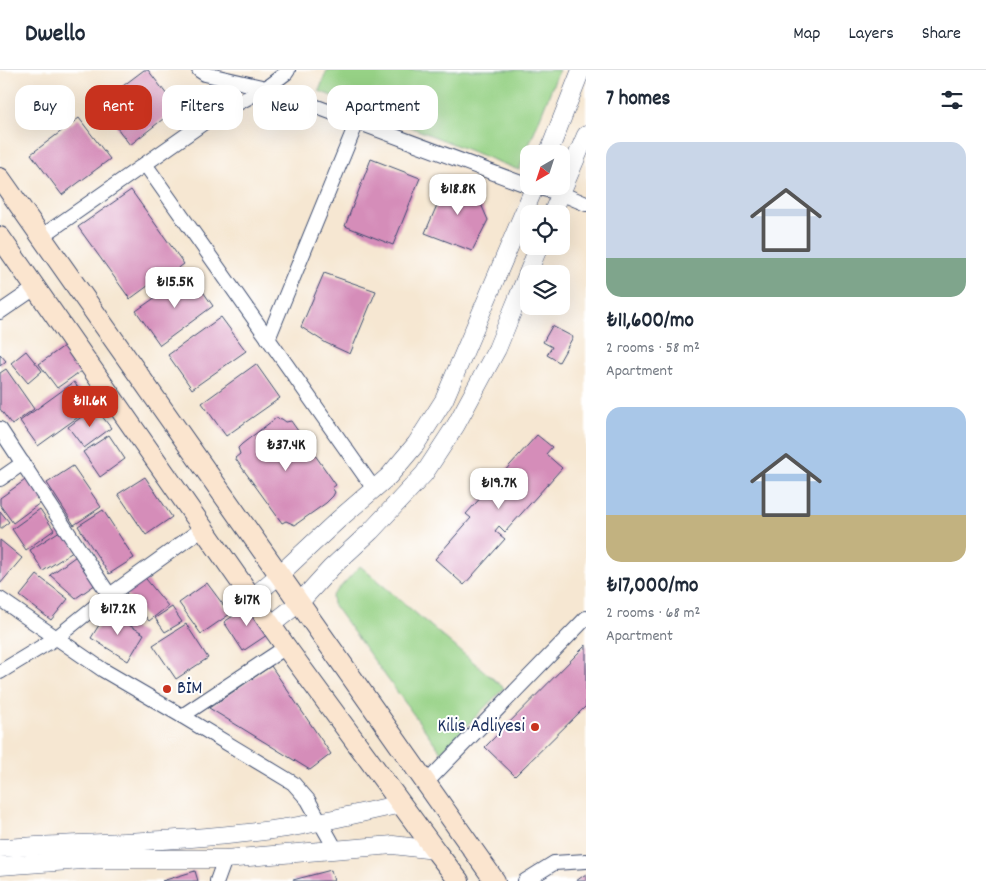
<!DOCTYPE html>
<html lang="en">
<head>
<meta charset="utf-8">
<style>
	:root { --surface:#fff; --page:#f2f2f3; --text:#1f2937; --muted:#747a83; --line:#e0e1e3; --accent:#c8321e }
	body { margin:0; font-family:Dekko,sans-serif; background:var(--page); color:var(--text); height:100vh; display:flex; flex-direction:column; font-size:19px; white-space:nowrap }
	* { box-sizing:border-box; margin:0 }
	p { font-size:16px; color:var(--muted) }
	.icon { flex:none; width:28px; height:28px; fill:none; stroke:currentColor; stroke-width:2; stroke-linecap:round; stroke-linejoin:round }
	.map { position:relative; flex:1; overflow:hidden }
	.drawer { display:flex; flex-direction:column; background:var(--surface); width:400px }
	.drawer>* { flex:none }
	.banner { position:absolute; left:15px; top:15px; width:475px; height:45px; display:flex; gap:10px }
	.needle { width:32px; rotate:219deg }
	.fabs { position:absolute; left:520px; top:75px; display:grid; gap:10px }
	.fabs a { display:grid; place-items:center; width:50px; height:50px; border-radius:10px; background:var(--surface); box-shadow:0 5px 20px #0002; font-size:25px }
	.price { position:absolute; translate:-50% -42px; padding:0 11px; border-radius:10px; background:#fff; color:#222; font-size:16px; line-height:32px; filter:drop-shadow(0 1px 2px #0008) }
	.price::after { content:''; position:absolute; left:50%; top:30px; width:15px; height:11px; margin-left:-8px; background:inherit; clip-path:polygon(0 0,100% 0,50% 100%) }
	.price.active { background:var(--accent); color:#fff }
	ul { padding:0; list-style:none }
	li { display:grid; align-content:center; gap:10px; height:265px; padding:0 20px }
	li span { display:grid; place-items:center; height:155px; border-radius:15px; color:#555 }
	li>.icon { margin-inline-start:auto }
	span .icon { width:90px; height:90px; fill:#fffc; stroke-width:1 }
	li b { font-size:21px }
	h2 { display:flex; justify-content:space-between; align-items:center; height:60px; padding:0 20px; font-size:21px }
	.chip { padding:0 18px; border-radius:15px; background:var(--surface); box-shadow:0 5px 20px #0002; font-size:18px; line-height:45px }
	.chip.active { background:var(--accent); color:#fff }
	header { display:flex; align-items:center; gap:30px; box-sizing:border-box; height:70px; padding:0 25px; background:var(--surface); border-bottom:1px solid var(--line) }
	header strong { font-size:24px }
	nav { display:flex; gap:28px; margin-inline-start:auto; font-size:18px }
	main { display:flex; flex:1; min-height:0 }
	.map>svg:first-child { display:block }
	.green { fill:#97d286; stroke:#598072 }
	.building { fill:#d58db9 }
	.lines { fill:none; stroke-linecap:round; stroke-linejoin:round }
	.minor-casing { stroke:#3c4b6f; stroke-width:16 }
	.tertiary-casing { stroke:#3c4b6f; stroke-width:19 }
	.secondary-casing { stroke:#3c4b6f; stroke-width:22 }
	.minor { stroke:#fff; stroke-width:14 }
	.tertiary { stroke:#fff; stroke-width:18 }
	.secondary { stroke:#fbe5cf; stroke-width:20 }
	.poi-dot { fill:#c8321e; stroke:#fff; stroke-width:2 }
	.labels { text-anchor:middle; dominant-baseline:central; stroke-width:4; stroke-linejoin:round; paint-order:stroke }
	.poi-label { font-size:19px; fill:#1b2f5e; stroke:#fff; text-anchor:start }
</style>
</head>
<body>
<header>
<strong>Dwello</strong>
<nav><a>Map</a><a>Layers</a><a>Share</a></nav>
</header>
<main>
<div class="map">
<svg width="586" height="811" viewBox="0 0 586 811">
	<rect width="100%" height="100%" fill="#fff"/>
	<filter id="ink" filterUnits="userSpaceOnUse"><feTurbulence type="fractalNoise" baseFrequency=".02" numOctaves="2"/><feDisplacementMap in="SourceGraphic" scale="10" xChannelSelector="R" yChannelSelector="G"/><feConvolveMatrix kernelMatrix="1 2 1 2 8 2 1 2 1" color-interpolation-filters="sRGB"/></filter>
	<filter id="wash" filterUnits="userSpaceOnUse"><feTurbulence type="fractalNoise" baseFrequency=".0096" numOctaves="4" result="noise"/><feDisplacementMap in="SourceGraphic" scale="20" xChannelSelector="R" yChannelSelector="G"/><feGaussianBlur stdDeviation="1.12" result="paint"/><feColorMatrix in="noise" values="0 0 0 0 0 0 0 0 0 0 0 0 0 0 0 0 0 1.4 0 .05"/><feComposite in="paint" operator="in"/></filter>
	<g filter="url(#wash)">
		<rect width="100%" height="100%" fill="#f6e7d2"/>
		<!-- green -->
		<g class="green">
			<polygon points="327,0 559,0 519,100 319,21"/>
			<polygon points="360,496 504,618 441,682 333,534 332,526"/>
		</g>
		<g id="blocks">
			<!-- building -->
			<g class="building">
				<polygon points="144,0 148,0 177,38 130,75 99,34"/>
				<polygon points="79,48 110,89 62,125 31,84"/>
				<polygon points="371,89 420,108 393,175 345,156"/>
				<polygon points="449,107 473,116 488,150 472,181 425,163"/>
				<polygon points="131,120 184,194 169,205 167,202 130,229 78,157"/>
				<polygon points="190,203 213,236 160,275 136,241"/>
				<polygon points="324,203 376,221 350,284 326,273 301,257"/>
				<polygon points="221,247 246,281 192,319 168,285"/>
				<polygon points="552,256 573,267 559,292 547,285 552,277 543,272"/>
				<polygon points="64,276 81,301 57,318 39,294"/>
				<polygon points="26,281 42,301 28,313 11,293"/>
				<polygon points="0,284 6,291 0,296"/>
				<polygon points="256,294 280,328 226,366 202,333"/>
				<polygon points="6,299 34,339 12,355 0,339 0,303"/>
				<polygon points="74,312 92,337 38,376 20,351"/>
				<polygon points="95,337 111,358 84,378 68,357"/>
				<polygon points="276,348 282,349 286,352 291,351 336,415 332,418 335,422 333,426 326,433 295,455 286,451 282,453 235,388 240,384 238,378 242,374"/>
				<polygon points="109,365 125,389 100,407 83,382"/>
				<polygon points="537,365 552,377 546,384 562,398 505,462 499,456 495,461 505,469 464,515 435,489 471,448 466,444"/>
				<polygon points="73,396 101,437 74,455 47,413"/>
				<polygon points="145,407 172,447 146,465 118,424"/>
				<polygon points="28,408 44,430 13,453 0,435 0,428"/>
				<polygon points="40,439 54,460 26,480 12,459"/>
				<polygon points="103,440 134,488 109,504 78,456"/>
				<polygon points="0,441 9,452 0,459"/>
				<polygon points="63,459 76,480 43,501 30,480"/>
				<polygon points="0,470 22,488 0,514"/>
				<polygon points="79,484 99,512 76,528 50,505"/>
				<polygon points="142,504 168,536 149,551 123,519"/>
				<polygon points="37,505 68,529 51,550 20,526"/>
				<polygon points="207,513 230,544 201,564 179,533"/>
				<polygon points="251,534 270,563 243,581 224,552"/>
				<polygon points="172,537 182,552 165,562 155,548"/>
				<polygon points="107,542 144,564 128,591 91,568"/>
				<polygon points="186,554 208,588 176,609 153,575"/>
				<polygon points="586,575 586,636 515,706 485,677"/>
				<polygon points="271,596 331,684 310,700 209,638"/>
				<polygon points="331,800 334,811 293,811 293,810"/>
				<polygon points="195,801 198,811 162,811"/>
				<polygon points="586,804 586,811 576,811"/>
			</g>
		</g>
	</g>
	<g filter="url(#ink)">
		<use href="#blocks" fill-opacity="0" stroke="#3c4b6f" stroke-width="1"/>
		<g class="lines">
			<defs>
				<g id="minor">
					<polyline points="199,0 205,4 266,18 529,116"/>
					<polyline points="145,94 374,419"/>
					<polyline points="530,116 560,123 586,134"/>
					<polyline points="41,167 212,47 266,18 286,3 288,0"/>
					<polyline points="0,242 35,218"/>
					<polyline points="268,269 357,52"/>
					<polyline points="0,359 110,526"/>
					<polyline points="0,409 23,393"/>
					<polyline points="0,529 103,600 182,646 293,713 308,730 336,780"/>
					<polyline points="0,602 56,568 103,530 203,458"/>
					<polyline points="182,646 286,577"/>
					<polyline points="426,713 586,548"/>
					<polyline points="217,811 225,789"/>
					<polyline points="525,811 554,793 586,791"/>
				</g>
				<g id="tertiary">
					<polyline points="548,84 581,0"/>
					<polyline points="552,144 586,65"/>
					<polyline points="252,528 280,504 338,450 389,406 416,374 444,330 535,116"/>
					<polyline points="271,555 300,532 331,498 371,461 424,404 456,355 497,279 539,176"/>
					<path d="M0 778C95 772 191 772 286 758 325 752 363 742 402 734"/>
					<polyline points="0,796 97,789 225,789 393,775 435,780"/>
				</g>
				<g id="secondary">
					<polyline points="0,108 495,811"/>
					<polyline points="0,167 286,577 435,780 459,811"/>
				</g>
			</defs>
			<!-- minor casing -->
			<use href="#minor" class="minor-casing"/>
			<!-- tertiary casing -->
			<use href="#tertiary" class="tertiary-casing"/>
			<!-- secondary casing -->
			<use href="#secondary" class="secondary-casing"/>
			<!-- minor -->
			<use href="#minor" class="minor"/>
			<!-- tertiary -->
			<use href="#tertiary" class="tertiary"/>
			<!-- secondary -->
			<use href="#secondary" class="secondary"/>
		</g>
	</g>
	<!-- markers -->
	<g class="poi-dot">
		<circle cx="167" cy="619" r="5"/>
		<circle cx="535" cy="657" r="5"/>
	</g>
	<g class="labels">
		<!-- poi labels -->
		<g class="poi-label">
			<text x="177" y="619">BİM</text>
			<text x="525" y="657" text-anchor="end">Kilis Adliyesi</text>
		</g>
	</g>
</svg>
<div class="fabs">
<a><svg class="needle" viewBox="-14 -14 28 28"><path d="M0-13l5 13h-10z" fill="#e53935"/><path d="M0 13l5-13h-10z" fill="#747a83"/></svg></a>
<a><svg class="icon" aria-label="locate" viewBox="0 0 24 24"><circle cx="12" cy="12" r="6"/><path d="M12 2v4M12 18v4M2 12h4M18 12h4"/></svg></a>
<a><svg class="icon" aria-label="layers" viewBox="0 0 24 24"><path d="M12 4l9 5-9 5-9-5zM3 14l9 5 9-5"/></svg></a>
</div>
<b class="price" style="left:458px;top:146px">₺18.8K</b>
<b class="price" style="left:175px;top:239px">₺15.5K</b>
<b class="price active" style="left:90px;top:358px">₺11.6K</b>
<b class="price" style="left:286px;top:402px">₺37.4K</b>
<b class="price" style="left:499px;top:440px">₺19.7K</b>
<b class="price" style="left:247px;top:557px">₺17K</b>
<b class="price" style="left:118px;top:566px">₺17.2K</b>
<div class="banner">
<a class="chip">Buy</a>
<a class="chip active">Rent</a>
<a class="chip">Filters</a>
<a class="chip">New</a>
<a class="chip">Apartment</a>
</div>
</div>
<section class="drawer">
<h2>7 homes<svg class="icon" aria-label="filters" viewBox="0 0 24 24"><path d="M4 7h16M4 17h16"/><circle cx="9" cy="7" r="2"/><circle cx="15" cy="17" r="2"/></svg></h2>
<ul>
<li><span style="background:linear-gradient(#c9d6e8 75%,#7fa58c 0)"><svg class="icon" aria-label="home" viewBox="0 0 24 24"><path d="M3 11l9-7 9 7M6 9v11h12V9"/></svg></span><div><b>₺11,600/mo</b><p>2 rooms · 58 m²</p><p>Apartment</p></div></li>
<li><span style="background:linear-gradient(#a9c7e8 70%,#c2b280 0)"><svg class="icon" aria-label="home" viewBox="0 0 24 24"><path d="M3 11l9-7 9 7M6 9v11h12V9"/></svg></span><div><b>₺17,000/mo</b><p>2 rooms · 68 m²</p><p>Apartment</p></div></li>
</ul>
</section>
</main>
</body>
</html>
